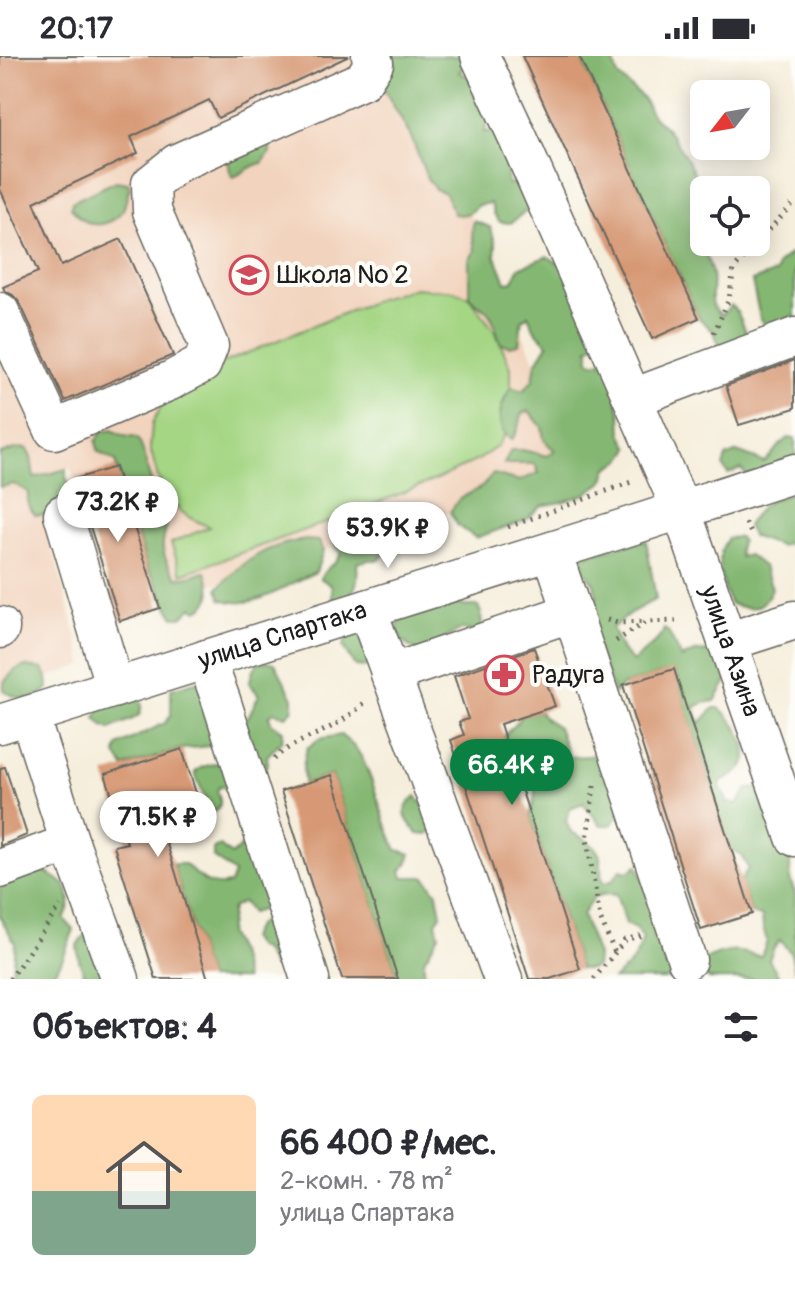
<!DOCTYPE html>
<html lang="ru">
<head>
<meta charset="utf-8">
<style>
	:root { --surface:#fff; --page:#f7f7f7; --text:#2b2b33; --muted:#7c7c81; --line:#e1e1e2; --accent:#0b8043 }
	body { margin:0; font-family:Pangolin,sans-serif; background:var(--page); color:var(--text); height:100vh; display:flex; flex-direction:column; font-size:30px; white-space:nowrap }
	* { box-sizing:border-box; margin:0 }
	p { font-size:26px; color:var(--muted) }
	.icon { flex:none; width:44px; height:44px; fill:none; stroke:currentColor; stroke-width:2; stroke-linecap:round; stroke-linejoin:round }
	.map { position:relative; height:923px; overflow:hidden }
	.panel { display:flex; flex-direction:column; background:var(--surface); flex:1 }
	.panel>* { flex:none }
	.needle { width:52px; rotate:239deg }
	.tools { position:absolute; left:690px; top:24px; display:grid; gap:16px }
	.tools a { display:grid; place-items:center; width:80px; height:80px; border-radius:12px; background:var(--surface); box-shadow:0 4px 20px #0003; font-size:40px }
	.price { position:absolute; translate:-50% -68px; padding:0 18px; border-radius:28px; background:#fff; color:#222; font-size:26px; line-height:52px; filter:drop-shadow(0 2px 4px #0008) }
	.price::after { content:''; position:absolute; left:50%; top:48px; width:24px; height:18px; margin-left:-12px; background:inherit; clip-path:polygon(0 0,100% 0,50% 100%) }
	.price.on { background:var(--accent); color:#fff }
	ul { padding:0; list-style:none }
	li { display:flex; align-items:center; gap:24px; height:200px; padding:0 32px }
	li+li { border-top:2px solid var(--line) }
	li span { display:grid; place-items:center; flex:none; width:224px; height:160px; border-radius:12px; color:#555 }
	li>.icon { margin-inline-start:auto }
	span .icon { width:96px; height:96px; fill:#fffc; stroke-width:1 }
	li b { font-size:34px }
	h2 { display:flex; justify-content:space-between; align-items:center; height:96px; padding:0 32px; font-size:34px }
	.status { display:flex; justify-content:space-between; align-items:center; height:56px; padding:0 40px; background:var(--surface); direction:ltr }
	.status svg { height:22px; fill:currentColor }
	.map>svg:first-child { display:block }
	.built { fill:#f2d4be }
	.green { fill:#a5d684; stroke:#607950; stroke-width:2 }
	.forest { fill:#84b772; stroke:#506a47; stroke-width:2 }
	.building { fill:#d79975 }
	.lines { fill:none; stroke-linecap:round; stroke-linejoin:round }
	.minor-casing { stroke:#68665f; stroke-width:41 }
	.path { stroke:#68665f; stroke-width:5; stroke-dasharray:2 6; stroke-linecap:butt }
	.minor { stroke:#fff; stroke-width:38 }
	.labels { text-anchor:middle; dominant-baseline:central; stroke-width:8; stroke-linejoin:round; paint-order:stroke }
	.poi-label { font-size:26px; fill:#1c1c1c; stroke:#fdfcf7; text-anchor:start }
	.street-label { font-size:26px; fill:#1c1c1c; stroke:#fdfcf7 }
</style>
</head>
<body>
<div class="status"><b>20:17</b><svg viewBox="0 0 49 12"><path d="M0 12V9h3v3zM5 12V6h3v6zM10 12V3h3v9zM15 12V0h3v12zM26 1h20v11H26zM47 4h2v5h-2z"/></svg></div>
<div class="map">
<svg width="795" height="923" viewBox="0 0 795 923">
	<rect width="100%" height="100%" fill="#fdfcf7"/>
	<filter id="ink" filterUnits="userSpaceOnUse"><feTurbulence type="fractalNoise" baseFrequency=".0125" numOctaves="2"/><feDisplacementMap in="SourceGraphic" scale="16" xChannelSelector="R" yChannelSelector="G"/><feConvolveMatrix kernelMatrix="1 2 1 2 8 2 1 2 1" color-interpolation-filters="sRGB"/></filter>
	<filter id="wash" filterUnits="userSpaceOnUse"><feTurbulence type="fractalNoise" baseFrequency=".006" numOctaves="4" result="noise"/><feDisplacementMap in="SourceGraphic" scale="32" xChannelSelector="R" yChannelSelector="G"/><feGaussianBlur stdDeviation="1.8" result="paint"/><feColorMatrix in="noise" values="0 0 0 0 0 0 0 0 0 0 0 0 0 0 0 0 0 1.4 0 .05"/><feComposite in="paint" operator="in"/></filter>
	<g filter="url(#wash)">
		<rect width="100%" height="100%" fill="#f6eedc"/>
		<!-- built -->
		<polygon class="built" points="0,0 401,0 583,415 158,545 115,411 75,423 70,412 34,422 84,609 0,637"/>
		<!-- green -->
		<polygon class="green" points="415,232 454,235 469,241 496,277 511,312 511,331 504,379 497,390 480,403 435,424 344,460 182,518 171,487 209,471 190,462 178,453 158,422 150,392 152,368 165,343 208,313 379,243"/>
		<!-- forest -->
		<g class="forest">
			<path d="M378 0H474L459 16 469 21 492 55 484 76 495 75 517 111 507 118 508 128 528 125 533 154 523 157 511 167 500 166 494 158 491 147 478 149C471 158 465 160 454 158L445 137 435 133 427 122 411 81 384 33Z"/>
			<path d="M579 0H618L614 8 618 20 643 42 652 59 667 73 685 100 704 135V171H694C700 184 709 205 712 219 715 235 705 248 722 259L731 249 738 257 750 285 722 297 714 276 699 262Z"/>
			<path d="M270 81V97L262 107C251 109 244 117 233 121L230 116 228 104Z"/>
			<path d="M116 125 128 127 130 132C126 139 127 144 124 151 122 158 117 162 111 165 93 173 83 166 71 152L72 146Z"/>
			<path d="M474 165 490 171 496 188 495 199 506 226 513 225 519 212 547 200 595 228 609 241 610 252 597 287 589 292V304L595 307 609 303 621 360 622 379 630 392 622 404 608 412 603 426 585 438 562 446 541 450 526 464 476 482 457 469 450 456 459 443 482 431 493 418 519 425 539 417 535 408H504L511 394H523L547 400 555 395 544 384 542 371 529 355 523 357C518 367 519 376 511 384 492 370 501 348 511 331L523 335 533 324 536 307 548 288 534 273 528 259 522 264 519 288 509 290 500 287C496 276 495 263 486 254 480 249 474 247 469 241V203L475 195 472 174Z"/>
			<polygon points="795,194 795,268 759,279 765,269 760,262 752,225 777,216 778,208"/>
			<path d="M112 374 124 380 137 382C147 396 145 414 153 429 158 438 167 445 168 456 169 467 164 477 163 487 162 500 170 511 177 521 187 523 195 517 206 516 212 531 215 547 197 554L192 551 182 561H174C163 545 159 528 148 513L115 405 98 396 96 385 101 376Z"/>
			<path d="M788 382 795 383V412L746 419 741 413 728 418 723 410 726 401 737 396 764 406C773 398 778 389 788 382Z"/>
			<path d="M26 392 31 401 34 422 66 413V422L71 433 76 436V450L53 459H35C29 452 27 446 28 436L14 428 0 431V398L16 393Z"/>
			<path d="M795 436V485L780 490 753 481 747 470C763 444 769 445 795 436Z"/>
			<path d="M362 464 368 471 380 464 404 470 408 487 403 491 394 488 379 504H368L357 507C359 528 356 538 337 547L332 542V530L320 522C326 511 335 509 341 497L335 491 334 482 344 475H357V466Z"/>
			<path d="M739 481 741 485 739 494 740 501 749 499 764 511 772 532C763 555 750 555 729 547 722 526 713 501 728 482Z"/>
			<path d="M306 484 319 485 323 495 316 516C285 528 256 556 221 543L218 532C245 504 267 488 306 484Z"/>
			<path d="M646 484 656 543 634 555 612 572 622 595 633 606C642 596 660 586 664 573L668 576 682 602 694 596 711 595 732 617 715 645 703 647 694 652 700 667 714 652H719C733 662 754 692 743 710 739 717 729 722 721 725L720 731 728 747 737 748 748 733 759 732 790 789V823L795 837V915L791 897 780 884 774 891 769 904 781 923H709L704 918 700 907C711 900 727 894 740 896 747 896 754 900 761 900L767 885 763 871 762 860 752 858 741 826 748 812 741 799 731 793 674 614 623 629 614 637 582 552 593 546 597 541 594 528 579 507 578 501Z"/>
			<path d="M453 545 463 550H478L481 557 482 571 471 576 463 573 419 596C406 588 398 587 397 570 410 553 433 551 453 545Z"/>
			<polygon points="353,574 365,577 375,604 366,611 355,610 343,591 346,582"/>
			<polygon points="267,605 275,607 293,642 293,653 286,660 274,656 269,660 272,668 283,674 282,685 267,700 268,709 258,720 236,674 247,663 259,639 249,627 253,615 258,607"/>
			<path d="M24 610 43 613 47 621 48 632C34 646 20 645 4 635V626L15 614Z"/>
			<polygon points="199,625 222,687 210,690 181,693 124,711 116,698 118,690 165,667 171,659 171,633"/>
			<path d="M136 640 142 648 140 658C131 666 121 667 110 673L103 670 96 663 98 654Z"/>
			<path d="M539 655 547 664 558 671 569 701 590 700 599 695 622 737 618 760 611 769H601L583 747 570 752 566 766 571 776C582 781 597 789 600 801 603 811 599 818 603 827L612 825 620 814 629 816 637 809 670 882 662 890V900L666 909 693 914 700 921 696 923H613C628 911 638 902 643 882L636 873 626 868 616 839C596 836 592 842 582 859L597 900 596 910 591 913H580L530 759C537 737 538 728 528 707L510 700 504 680 522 660Z"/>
			<path d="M341 679C347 685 355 690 359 697 377 728 381 764 397 794L411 798 407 808 401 815 403 821H425L437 837 441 859 436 866 439 879 424 904V923H398L332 719 304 728 303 710 307 692 319 683Z"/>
			<path d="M226 705 230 734 221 730 217 734C221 744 223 750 213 757 210 753 196 723 195 716L202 711Z"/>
			<path d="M416 740 438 771 428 779 418 778C405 763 398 755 416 740Z"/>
			<path d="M246 787 258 792 270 845 264 853 251 857 243 846 232 852 228 877 240 901 245 923H208L173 808H185C201 822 207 833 230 828L234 817 213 801V793L220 790 231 799Z"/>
			<path d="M35 811C60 823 80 832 64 863L74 874C66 890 63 915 44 922 35 923 21 923 11 923L15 887 0 861V832Z"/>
			<path d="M265 863 278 868 289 907 278 914 272 910 263 894 257 892 250 882C253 873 257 868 265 863Z"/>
			<polygon points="86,878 131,923 86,923 79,904 77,889"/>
		</g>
		<g id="blocks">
			<!-- building -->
			<g class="building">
				<polygon points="0,0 349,0 218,62 209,44 131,81 138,97 34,146 61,210 121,183 173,299 65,345 20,247 13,239 5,235 3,231 38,216 0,133"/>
				<polygon points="522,0 579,0 699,262 652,283"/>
				<polygon points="795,304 795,352 739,369 726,330"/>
				<polygon points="115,411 160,552 120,565 75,423"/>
				<polygon points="534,592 555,650 500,668 580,913 550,923 529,923 451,684 464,679 459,666 468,663 454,620"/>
				<polygon points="674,613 752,858 701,874 623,629"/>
				<polygon points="182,693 204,762 163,775 208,923 156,923 114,790 127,787 105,718"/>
				<polygon points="5,711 27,779 0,790 0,712"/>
				<polygon points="332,719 398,923 342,923 281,735"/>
			</g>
		</g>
	</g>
	<g filter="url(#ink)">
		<use href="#blocks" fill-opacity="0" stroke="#68665f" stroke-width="2"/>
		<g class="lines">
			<defs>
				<g id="minor">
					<path id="s1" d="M480 0 519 84 681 453 795 781"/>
					<polyline points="0,256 54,374 170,325 202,308 209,290 152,155 151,128 177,107 363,24 374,7 371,0"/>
					<polyline points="633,342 795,281"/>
					<polyline points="63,458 115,632"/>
					<polyline points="552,495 687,904"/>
					<polyline points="367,553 503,923"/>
					<polyline points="0,570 0,573"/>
					<polyline points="727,586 795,564"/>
					<polyline points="206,603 221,644 310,923"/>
					<polyline points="390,618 573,556"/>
					<path id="s2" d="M0 668 612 476 795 417"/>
					<polyline points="70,787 120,923"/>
					<polyline points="0,813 70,787 29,659"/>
				</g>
			</defs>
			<!-- minor casing -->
			<use href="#minor" class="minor-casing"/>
			<!-- path -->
			<g class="path">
				<polyline points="714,277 729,243 734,213 795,145"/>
				<polyline points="746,467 753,481"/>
				<polyline points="508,471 634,425"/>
				<polyline points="607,564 618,567 645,566"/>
				<polyline points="616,585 646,566 676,565"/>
				<path d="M274 703C285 692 298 687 312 680 331 672 352 660 366 645"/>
				<polyline points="594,730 587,784 600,862 615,897"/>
				<polyline points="10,923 60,850"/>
				<polyline points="594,923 625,884 646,878"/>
			</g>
			<!-- minor -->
			<use href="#minor" class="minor"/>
		</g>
	</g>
	<!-- icons -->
	<defs>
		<symbol id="school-ring" viewBox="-11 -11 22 22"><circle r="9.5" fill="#fdfcf7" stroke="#d1495b" stroke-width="1.5"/><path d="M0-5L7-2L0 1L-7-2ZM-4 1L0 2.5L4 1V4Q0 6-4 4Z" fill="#d1495b"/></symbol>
		<symbol id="pharmacy-ring" viewBox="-11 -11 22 22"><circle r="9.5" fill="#fdfcf7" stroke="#d1495b" stroke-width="1.5"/><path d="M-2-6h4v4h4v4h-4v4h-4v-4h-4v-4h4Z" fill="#d1495b"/></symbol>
	</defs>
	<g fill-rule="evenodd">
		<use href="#school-ring" x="227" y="197" width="44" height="44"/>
		<use href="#pharmacy-ring" x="482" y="597" width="44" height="44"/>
	</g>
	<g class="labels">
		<!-- poi labels -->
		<g class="poi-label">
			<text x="277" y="219">Школа № 2</text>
			<text x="532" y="619">Радуга</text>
		</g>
		<!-- street labels -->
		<g class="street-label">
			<text stroke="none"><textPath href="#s2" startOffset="296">улица Спартака</textPath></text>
			<text stroke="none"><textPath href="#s1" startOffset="646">улица Азина</textPath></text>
		</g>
	</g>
</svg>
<div class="tools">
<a><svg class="needle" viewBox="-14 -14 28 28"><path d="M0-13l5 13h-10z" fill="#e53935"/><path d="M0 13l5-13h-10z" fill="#7c7c81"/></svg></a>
<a><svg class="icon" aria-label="locate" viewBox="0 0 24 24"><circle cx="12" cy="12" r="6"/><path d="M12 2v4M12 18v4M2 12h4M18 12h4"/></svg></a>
</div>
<b class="price" style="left:118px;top:488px">73.2K ₽</b>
<b class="price" style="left:388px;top:514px">53.9K ₽</b>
<b class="price on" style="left:512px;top:751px">66.4K ₽</b>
<b class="price" style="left:158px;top:803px">71.5K ₽</b>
</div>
<section class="panel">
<h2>Объектов: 4<svg class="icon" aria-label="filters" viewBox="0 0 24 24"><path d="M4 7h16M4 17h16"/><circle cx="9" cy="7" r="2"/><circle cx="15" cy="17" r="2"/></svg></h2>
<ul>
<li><span style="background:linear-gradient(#ffd9b3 60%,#7fa58c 0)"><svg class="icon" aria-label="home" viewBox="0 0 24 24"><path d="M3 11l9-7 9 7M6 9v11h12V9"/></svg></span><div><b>66 400 ₽/мес.</b><p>2-комн. · 78 m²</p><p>улица Спартака</p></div></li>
</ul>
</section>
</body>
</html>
